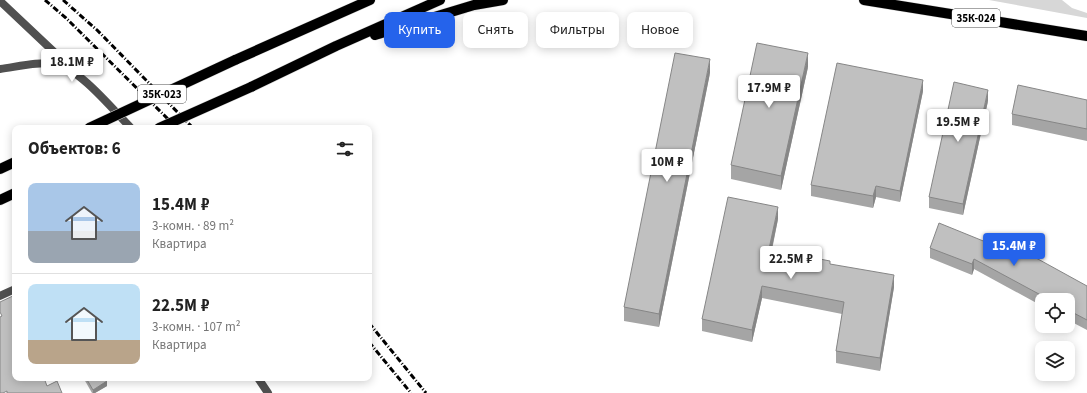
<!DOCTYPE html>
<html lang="ru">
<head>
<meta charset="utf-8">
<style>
	:root { --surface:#fff; --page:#f6f6f6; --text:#222; --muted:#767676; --line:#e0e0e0; --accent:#2563eb }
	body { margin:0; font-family:"Source Sans 3",sans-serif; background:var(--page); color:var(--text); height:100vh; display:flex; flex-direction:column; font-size:15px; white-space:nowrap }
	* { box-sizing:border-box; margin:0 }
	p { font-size:13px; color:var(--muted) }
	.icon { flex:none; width:22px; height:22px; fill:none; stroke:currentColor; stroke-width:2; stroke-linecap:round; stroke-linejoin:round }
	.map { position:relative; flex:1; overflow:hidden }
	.panel { position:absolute; left:12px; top:125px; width:360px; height:256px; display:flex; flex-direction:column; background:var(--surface); border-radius:8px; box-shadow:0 2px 10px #0003 }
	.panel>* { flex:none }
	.top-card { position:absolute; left:384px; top:12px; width:380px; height:36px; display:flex; gap:8px }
	.controls { position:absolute; left:1035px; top:293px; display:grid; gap:8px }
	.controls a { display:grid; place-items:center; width:40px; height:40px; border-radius:8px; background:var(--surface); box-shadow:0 2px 10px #0003; font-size:20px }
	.price { position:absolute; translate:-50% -34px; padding:0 9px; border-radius:4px; background:#fff; color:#222; font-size:13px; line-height:26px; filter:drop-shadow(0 1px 2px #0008) }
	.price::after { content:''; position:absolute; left:50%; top:24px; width:12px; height:9px; margin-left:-6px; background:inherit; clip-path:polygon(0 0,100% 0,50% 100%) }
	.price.current { background:var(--accent); color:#fff }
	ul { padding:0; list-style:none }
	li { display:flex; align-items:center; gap:12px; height:100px; padding:0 16px }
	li+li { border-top:1px solid var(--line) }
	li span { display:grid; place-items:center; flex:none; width:112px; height:80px; border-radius:8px; color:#555 }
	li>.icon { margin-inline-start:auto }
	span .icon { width:48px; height:48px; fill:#fffc; stroke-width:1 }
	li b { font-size:17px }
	h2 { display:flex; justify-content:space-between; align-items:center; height:48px; padding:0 16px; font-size:17px }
	.pill { padding:0 14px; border-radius:8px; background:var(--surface); box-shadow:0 2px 10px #0003; font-size:14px; line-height:36px }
	.pill.current { background:var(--accent); color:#fff }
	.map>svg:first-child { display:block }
	.green { fill:#d7d7d7 }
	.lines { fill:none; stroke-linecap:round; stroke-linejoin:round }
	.primary-casing { stroke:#dbdbdb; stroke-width:11 }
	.minor { stroke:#505050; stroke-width:8 }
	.primary { stroke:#000; stroke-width:10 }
	.rail { stroke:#000; stroke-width:3; stroke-dasharray:6 2 1 2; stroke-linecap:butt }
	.primary-bridge-casing { stroke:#dbdbdb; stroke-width:11; stroke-linecap:butt }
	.primary-bridge { stroke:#000; stroke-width:10 }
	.wall { fill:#a5a5a5 }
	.shaded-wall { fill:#868686 }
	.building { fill:#c0c0c0; stroke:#868686 }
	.labels { text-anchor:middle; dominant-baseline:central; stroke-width:3.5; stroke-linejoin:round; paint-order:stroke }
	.shield { fill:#fff; stroke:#4c4c4c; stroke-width:1 }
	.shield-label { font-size:11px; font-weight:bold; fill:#000 }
</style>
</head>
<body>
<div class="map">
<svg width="1087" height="393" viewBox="0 0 1087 393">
	<rect width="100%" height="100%" fill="#fff"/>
	<!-- green -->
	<polygon class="green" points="989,0 1062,0 1072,8 1087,13 1087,18"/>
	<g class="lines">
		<defs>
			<g id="primary">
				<polyline points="864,0 1087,36"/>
				<polyline points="375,35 474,5 503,0"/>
				<polyline points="235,60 370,0"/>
				<polyline points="251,87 336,46 440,0"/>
				<polyline points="0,169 15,162"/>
				<polyline points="0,200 15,193"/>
			</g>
		</defs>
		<!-- primary casing -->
		<use href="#primary" class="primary-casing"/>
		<!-- minor -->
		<g class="minor">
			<polyline points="0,1 71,68"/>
			<path d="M0 69C16 67 39 61 56 64 79 68 114 111 131 128"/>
			<polyline points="0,296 15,289"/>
			<polyline points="258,378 268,393"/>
		</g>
		<!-- primary -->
		<use href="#primary" class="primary"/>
		<!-- rail -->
		<g class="rail">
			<polyline points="45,0 66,18 177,128"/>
			<polyline points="63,0 97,30 193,128"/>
			<polyline points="369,323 426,393"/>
			<polyline points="369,342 411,393"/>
		</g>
		<defs>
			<g id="primary-bridge">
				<polyline points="89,128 235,60"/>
				<polyline points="159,128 251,87"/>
			</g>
		</defs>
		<!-- primary-bridge casing -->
		<use href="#primary-bridge" class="primary-bridge-casing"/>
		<!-- primary-bridge -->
		<use href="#primary-bridge" class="primary-bridge"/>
	</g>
	<!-- wall -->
	<g class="wall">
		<polygon points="808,67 781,190 731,179 731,165"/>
		<polygon points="710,73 659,327 624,321 624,307"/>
		<polygon points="923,91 900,202 876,197 873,208 811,196 811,185"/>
		<polygon points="1087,100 1087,141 1012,125 1012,114"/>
		<polygon points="988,101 963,215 929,208 929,197"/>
		<polygon points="778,219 772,250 830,264 894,287 880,371 836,363 836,351 842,314 762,298 752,342 702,331 702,319"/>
		<polygon points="930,248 1087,286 1087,330 1068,320 1068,300 1042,300 1042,306 974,269 972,275 930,258"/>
		<polygon points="84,378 105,378 107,386 95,393 92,393 84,379"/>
	</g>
	<!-- shaded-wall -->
	<g class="shaded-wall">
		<polygon points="808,53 808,67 781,190 781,176"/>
		<polygon points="710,59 710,73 659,327 659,314"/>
		<polygon points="923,80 923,91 900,202 900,191"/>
		<polygon points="988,90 988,101 963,215 963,204"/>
		<polygon points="876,186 876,197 873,208 873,196"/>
		<polygon points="778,207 778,219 769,262 769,249"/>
		<polygon points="974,259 974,269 972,275 972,264"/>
		<polygon points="894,275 894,287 880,371 880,358"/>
		<polygon points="762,286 762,298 752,342 752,330"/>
		<polygon points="107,381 107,386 95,393 93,393 93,390"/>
	</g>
	<!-- building -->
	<g class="building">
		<polygon points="757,43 808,53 781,176 731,165"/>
		<polygon points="675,53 710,59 659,314 624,307"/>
		<polygon points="837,63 923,80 900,191 876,186 873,196 811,185"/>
		<polygon points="954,82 988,90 963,204 929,197"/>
		<polygon points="1018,85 1087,100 1087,129 1012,114"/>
		<polygon points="728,197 778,207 769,249 830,261 830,264 894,275 880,358 836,351 844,302 762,286 752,330 702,319"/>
		<polygon points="939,223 1003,249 1007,242 1087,286 1087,320 1068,310 1068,300 1050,300 974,259 972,264 930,248"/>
		<polygon points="15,295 15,378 44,378 47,386 57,381 62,393 7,393 7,391 3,393 0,393 0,317 2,316 0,312 0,302"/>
		<polygon points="86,378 105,378 107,381 93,390"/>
	</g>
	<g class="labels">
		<!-- shield labels -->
		<g class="shield">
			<rect x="952" y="9" width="48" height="18" rx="3"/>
			<rect x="138" y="85" width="48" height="18" rx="3"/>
		</g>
		<g class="shield-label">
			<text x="976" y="18">35К-024</text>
			<text x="162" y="94">35К-023</text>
		</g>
	</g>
</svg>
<div class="controls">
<a><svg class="icon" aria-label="locate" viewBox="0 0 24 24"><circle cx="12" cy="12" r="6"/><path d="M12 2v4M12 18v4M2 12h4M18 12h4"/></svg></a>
<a><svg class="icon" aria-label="layers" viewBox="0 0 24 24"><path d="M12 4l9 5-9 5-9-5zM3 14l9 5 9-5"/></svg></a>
</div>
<b class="price" style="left:72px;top:83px">18.1M ₽</b>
<b class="price" style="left:769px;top:109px">17.9M ₽</b>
<b class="price" style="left:958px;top:143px">19.5M ₽</b>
<b class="price" style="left:667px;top:183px">10M ₽</b>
<b class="price current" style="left:1014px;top:267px">15.4M ₽</b>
<b class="price" style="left:791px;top:280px">22.5M ₽</b>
<div class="top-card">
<a class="pill current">Купить</a>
<a class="pill">Снять</a>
<a class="pill">Фильтры</a>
<a class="pill">Новое</a>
</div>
<section class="panel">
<h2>Объектов: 6<svg class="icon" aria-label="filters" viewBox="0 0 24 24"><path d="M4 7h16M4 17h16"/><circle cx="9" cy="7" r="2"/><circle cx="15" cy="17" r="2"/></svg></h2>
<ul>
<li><span style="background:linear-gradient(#a9c7e8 60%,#9aa5b1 0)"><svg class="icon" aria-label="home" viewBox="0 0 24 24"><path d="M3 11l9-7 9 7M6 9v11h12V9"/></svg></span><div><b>15.4M ₽</b><p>3-комн. · 89 m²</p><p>Квартира</p></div></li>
<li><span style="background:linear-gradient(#bfe0f5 70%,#b9a48a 0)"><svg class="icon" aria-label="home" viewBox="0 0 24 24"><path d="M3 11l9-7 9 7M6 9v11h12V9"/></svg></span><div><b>22.5M ₽</b><p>3-комн. · 107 m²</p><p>Квартира</p></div></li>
</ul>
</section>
</div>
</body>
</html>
